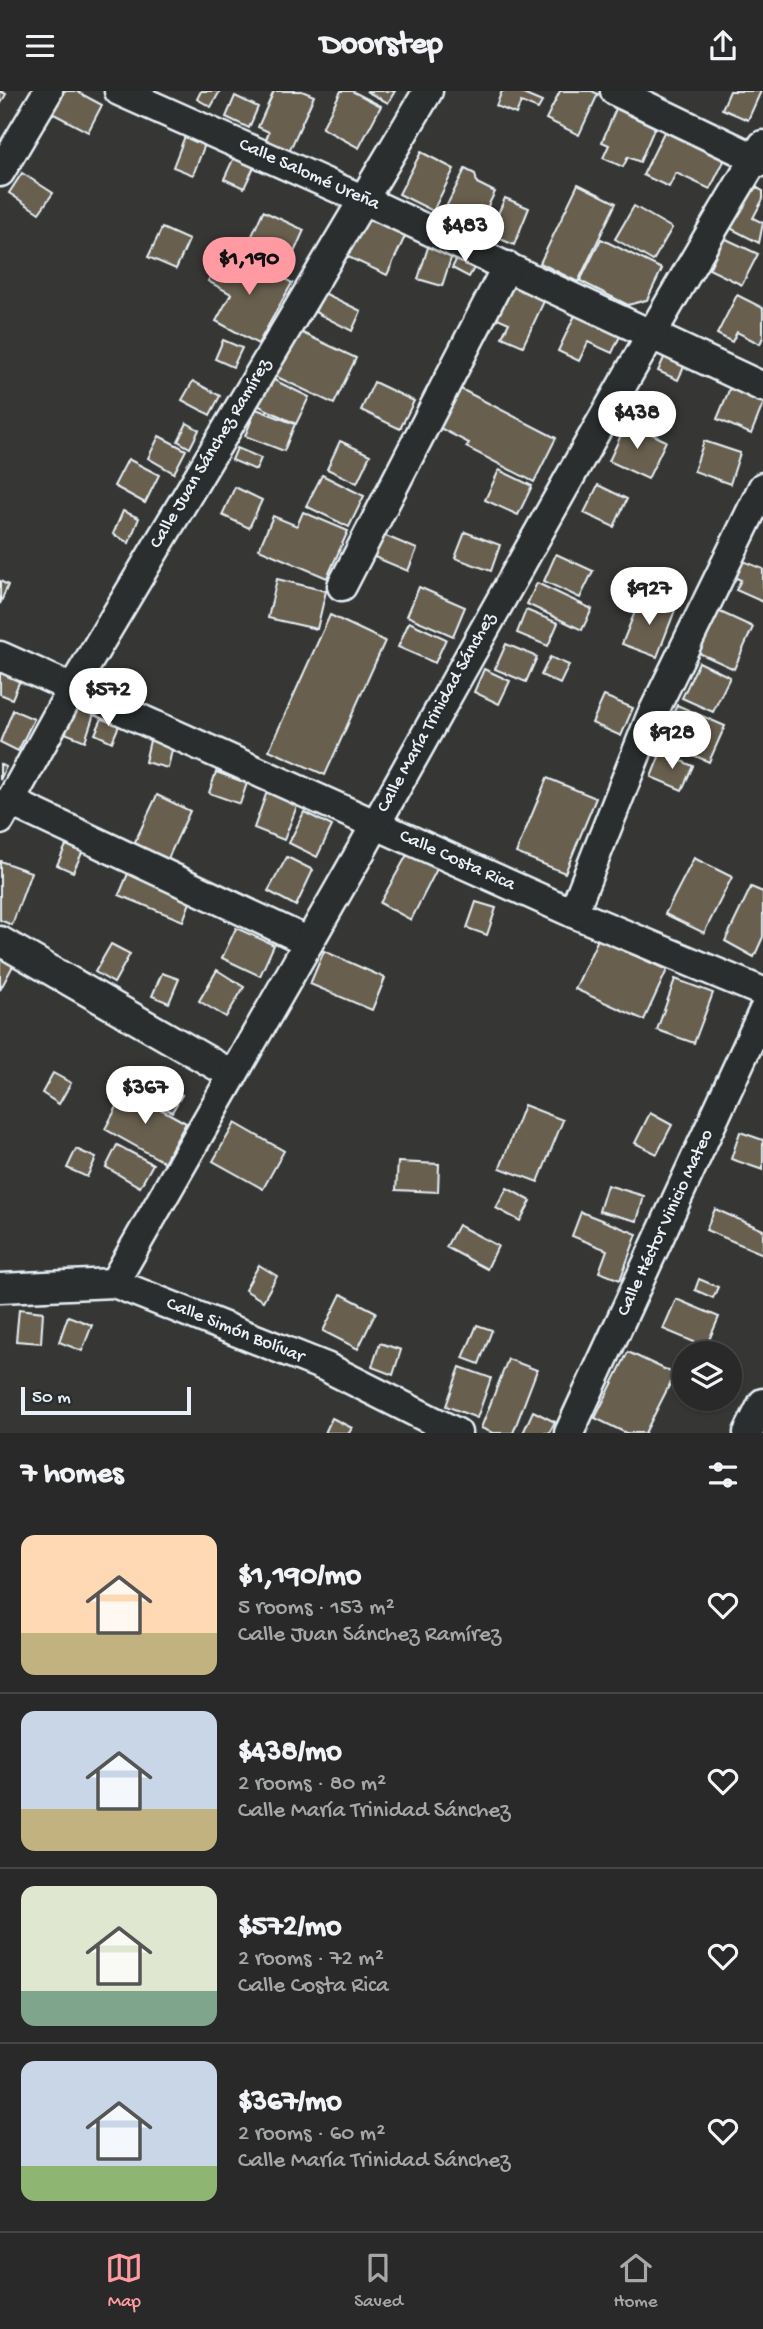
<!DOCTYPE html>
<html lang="en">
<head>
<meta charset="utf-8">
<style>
	:root { --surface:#282928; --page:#343534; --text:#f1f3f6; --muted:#a5a6a8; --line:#444545; --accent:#ff9aa2 }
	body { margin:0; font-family:"Gochi Hand",sans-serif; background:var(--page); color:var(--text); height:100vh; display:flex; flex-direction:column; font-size:26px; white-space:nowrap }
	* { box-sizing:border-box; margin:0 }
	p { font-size:23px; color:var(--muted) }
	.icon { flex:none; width:38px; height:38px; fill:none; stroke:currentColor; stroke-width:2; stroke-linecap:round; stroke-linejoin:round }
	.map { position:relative; height:1342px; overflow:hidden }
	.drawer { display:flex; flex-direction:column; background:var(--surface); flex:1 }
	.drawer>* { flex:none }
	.tools { position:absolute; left:672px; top:1250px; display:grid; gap:14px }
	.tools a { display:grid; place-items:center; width:70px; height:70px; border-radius:50%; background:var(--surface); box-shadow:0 2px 5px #0004,0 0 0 2px var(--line); font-size:35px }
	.scale { position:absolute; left:21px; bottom:18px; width:170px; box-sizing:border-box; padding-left:7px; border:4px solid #e8f1f8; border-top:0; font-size:19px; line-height:24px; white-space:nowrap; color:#e8f1f8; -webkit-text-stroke:5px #2a2d2e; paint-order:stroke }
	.price { position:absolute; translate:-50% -60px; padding:0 16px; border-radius:24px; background:#fff; color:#222; font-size:23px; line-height:46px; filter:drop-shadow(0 2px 4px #0008) }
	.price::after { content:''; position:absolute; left:50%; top:42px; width:21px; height:16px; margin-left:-10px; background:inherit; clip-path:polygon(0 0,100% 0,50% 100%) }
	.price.current { background:var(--accent); color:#111 }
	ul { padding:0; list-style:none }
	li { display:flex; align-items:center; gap:21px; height:175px; padding:0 21px }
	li+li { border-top:2px solid var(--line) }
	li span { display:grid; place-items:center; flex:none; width:196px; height:140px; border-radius:14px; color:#555 }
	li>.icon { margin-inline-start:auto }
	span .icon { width:84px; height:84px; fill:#fffc; stroke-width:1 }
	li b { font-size:30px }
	h2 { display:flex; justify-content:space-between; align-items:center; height:84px; padding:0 21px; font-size:30px }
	header { display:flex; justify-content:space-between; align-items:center; height:91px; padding:0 21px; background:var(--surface); font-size:32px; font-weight:700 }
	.tabs { display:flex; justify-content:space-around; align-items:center; height:98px; border-top:2px solid var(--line); background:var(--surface); font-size:19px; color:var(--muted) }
	.tabs a { display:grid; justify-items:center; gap:4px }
	.tabs .current { color:var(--accent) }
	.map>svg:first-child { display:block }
	.building { fill:#675f4f; stroke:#e8f1f8; stroke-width:2 }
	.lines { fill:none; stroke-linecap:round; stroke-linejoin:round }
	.street-casing { stroke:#e8f1f8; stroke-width:33 }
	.street { stroke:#2a2d2e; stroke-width:28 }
	.labels { text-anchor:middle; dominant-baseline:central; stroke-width:5; stroke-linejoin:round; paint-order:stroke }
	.street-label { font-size:19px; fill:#e8f1f8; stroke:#2a2d2e }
</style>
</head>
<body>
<header><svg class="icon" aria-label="menu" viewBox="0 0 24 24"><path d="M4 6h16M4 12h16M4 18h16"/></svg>Doorstep<svg class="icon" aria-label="share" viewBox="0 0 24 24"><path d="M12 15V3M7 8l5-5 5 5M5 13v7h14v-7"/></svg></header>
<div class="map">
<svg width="763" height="1342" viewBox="0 0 763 1342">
	<rect width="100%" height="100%" fill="#363735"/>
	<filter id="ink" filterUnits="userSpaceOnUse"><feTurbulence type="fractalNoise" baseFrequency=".0143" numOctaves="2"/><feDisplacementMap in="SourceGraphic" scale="14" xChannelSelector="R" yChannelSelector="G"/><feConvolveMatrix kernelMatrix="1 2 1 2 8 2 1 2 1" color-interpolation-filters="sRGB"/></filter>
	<g filter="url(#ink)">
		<!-- building -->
		<g class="building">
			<polygon points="0,0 6,3 0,14"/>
			<polygon points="58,0 76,0 102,14 88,41 48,20"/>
			<polygon points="201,0 220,0 211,16 197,8"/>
			<polygon points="274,0 302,0 314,5 289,61 265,51 269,41 258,36"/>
			<polygon points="341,0 352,0 381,15 359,57 322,37"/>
			<polygon points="366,0 395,0 388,12"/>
			<polygon points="502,0 525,0 523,3 542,11 538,18 521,11 516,23 496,15"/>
			<polygon points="560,0 592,0 598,3 579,44 546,28"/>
			<polygon points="730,0 761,0 748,29 722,18"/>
			<polygon points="235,5 258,16 249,37 226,26"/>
			<polygon points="617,15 657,31 640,71 628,66 623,76 603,67 609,54 602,51"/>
			<polygon points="666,37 726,66 710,98 676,82 669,96 643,84"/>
			<polygon points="185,45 205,53 193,84 173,76"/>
			<polygon points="421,61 454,78 433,120 399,103"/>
			<polygon points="235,64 255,74 244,97 224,88"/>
			<polygon points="465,78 475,83 477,92 495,101 476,139 443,122"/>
			<polygon points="22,82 53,102 39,122 9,102"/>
			<polygon points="578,93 616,112 578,191 540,172"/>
			<polygon points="752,94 763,100 763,108 753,127 763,132 759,152 730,137"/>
			<polygon points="505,107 529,117 514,154 489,143"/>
			<polygon points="634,115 672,137 653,170 615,148"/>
			<polygon points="263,120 304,139 288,175 247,156"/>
			<polygon points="366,120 408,139 387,184 346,165"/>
			<polygon points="162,137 189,149 176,178 148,166"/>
			<polygon points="724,147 758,163 742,194 709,178"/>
			<polygon points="601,148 662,178 647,209 628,214 580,190"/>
			<polygon points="429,153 453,161 442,195 418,188"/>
			<polygon points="460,161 478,170 469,186 452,177"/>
			<polygon points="223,163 255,181 262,175 292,192 258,253 216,230 231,203 208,190"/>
			<polygon points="512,190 546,206 523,255 502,246 509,232 495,226"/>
			<polygon points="324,202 361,220 352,240 315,221"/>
			<polygon points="737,204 763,217 763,246 760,253 737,241 732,251 717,243"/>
			<polygon points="577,220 622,241 612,262 588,251 579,270 558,260"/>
			<polygon points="296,239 356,267 334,313 275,285"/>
			<polygon points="223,249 242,257 233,276 215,268"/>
			<polygon points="668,258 688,267 678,289 658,280"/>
			<polygon points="270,287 309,306 296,333 257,314"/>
			<polygon points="193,290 220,305 210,324 182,309"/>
			<polygon points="374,291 414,310 400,338 361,319"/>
			<polygon points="732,292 763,305 763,313 751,343 717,328"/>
			<polygon points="455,295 556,347 534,391 466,356 469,352 434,334"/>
			<polygon points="256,318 295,333 284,360 245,345"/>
			<polygon points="627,331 666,350 648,388 609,370"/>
			<polygon points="187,332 199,339 190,357 178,350"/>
			<polygon points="159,345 186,359 174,382 148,367"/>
			<polygon points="340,350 370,364 357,392 327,378"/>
			<polygon points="704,350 740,362 730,393 694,380"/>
			<polygon points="237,357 261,367 256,379 232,369"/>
			<polygon points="128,368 159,384 145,412 114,395"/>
			<polygon points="499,379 532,395 518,424 485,409"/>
			<polygon points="322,384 364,405 349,436 306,415"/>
			<polygon points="598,394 627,408 614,436 584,422"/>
			<polygon points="235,396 262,409 249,437 222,424"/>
			<polygon points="123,420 139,427 129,452 113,443"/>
			<polygon points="303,421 348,440 327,487 259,458 273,425 297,435"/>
			<polygon points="465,441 500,454 491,480 455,467"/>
			<polygon points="381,443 417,458 408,480 372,465"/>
			<polygon points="556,463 593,480 580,507 544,490"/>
			<polygon points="743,470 763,478 763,511 736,499 741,489 736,487"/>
			<polygon points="277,488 326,500 317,538 268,527"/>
			<polygon points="0,490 8,494 0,513"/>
			<polygon points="537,492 592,518 582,539 527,513"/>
			<polygon points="419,496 465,516 453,545 407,525"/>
			<polygon points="641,506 675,519 657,566 622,553"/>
			<polygon points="526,519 558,532 548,555 517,542"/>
			<polygon points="718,520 753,536 734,578 699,562"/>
			<polygon points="330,524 385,550 325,684 269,659"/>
			<polygon points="409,531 446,548 435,572 398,556"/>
			<polygon points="506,553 537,566 526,591 495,578"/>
			<polygon points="550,566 569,574 560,593 541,584"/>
			<polygon points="699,571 730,586 713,621 682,607"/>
			<polygon points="484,578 510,590 499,613 474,601"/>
			<polygon points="0,579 21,587 12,608 0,603"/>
			<polygon points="604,605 633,617 621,645 592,632"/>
			<polygon points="78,607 97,614 85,650 65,642"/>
			<polygon points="677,614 725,635 709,671 661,650"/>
			<polygon points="13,619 34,628 18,660 0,651"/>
			<polygon points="104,623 121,630 112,651 95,643"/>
			<polygon points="151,645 174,650 168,677 145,671"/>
			<polygon points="661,661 693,675 682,699 651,686"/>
			<polygon points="0,673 6,676 0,689"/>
			<polygon points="216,681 247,692 240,713 209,702"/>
			<polygon points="547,687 596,707 565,782 516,762"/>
			<polygon points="269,695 300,707 284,749 254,737"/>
			<polygon points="157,704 190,720 166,772 132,757"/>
			<polygon points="304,721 332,735 317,766 289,752"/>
			<polygon points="68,750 84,758 73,781 57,774"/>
			<polygon points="408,762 437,778 411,829 380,812"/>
			<polygon points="287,766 313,779 296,815 268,800"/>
			<polygon points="694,767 732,786 704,842 665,823"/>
			<polygon points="0,770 31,781 12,834 0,829"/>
			<polygon points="129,780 192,806 183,830 119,804"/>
			<polygon points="751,796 763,801 763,846 754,866 725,850"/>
			<polygon points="476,811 496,817 487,844 467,837"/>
			<polygon points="236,837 274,854 260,885 222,867"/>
			<polygon points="598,848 667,879 644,929 575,898"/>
			<polygon points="111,853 130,863 114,892 95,881"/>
			<polygon points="324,860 385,887 372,919 310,893"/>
			<polygon points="0,863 15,871 0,899"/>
			<polygon points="217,879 244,896 226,926 199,910"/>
			<polygon points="162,882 179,888 169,912 152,905"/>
			<polygon points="675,888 713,902 694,952 657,939"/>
			<polygon points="53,982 71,992 59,1013 42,1002"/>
			<polygon points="157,991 182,1004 172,1021 148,1008"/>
			<polygon points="126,999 186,1032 164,1071 105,1038"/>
			<polygon points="524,1014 563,1029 538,1091 500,1077"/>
			<polygon points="650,1022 672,1034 657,1063 635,1052"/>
			<polygon points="235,1032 284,1060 263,1098 213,1070"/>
			<polygon points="740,1041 763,1049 763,1079 731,1068"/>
			<polygon points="117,1054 153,1073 140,1096 106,1076"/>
			<polygon points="76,1058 96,1067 87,1086 67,1077"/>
			<polygon points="398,1071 439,1073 438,1101 396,1099"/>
			<polygon points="607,1094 644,1105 637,1130 599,1120"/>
			<polygon points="507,1097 531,1110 520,1130 496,1117"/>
			<polygon points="715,1118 763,1139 763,1163 706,1139"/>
			<polygon points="581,1121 637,1143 620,1189 599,1181 607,1159 572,1145"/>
			<polygon points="458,1134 498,1155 487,1178 446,1156"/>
			<polygon points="259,1174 277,1185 263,1210 245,1199"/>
			<polygon points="699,1188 718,1196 713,1207 695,1199"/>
			<polygon points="341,1203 376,1221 358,1258 323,1240"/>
			<polygon points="676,1208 719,1226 706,1256 663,1238"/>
			<polygon points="19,1218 43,1221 41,1252 16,1250"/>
			<polygon points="68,1225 92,1234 82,1260 59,1251"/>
			<polygon points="477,1234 492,1239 479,1273 463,1267"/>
			<polygon points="380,1252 401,1259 393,1284 372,1276"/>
			<polygon points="628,1261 675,1283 645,1342 626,1342 595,1327"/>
			<polygon points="508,1268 537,1279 513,1342 493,1342 481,1337"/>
			<polygon points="460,1276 491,1287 477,1327 446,1315"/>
			<polygon points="533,1320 555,1331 549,1342 523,1342"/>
			<polygon points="332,1327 352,1337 349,1342 325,1342"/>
		</g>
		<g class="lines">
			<defs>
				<g id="street">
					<polyline points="119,0 362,108 763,296"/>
					<polyline points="615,0 763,71"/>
					<polyline points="0,81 48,0"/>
					<polyline points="342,495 507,175"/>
					<polyline points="0,565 573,822 763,901"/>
					<polyline points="9,710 309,851"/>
					<polyline points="0,729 72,598 428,0"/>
					<polyline points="573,822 650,628 763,396"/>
					<polyline points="0,850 231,983"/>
					<path d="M114 1192C196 1046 280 903 362 758 494 522 623 286 763 54"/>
					<polyline points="0,1197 114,1192 326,1276 457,1342"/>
					<polyline points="569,1342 763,921"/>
					<polyline points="748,1342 763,1312"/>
				</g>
			</defs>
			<!-- street casing -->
			<use href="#street" class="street-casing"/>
			<!-- street -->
			<use href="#street" class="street"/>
		</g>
	</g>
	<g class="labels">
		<!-- street labels -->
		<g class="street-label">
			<text transform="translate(309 84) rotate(24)">Calle Salomé Ureña</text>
			<text transform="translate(211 363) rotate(-59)">Calle Juan Sánchez Ramírez</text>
			<text transform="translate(437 622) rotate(-61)">Calle María Trinidad Sánchez</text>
			<text transform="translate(457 770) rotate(24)">Calle Costa Rica</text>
			<text transform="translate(666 1132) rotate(-65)">Calle Héctor Vinicio Mateo</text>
			<text transform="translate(235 1240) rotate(22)">Calle Simón Bolívar</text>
		</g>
	</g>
</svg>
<div class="tools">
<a><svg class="icon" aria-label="layers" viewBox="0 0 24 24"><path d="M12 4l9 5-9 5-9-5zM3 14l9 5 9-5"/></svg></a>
</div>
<div class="scale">50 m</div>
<b class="price" style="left:465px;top:173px">$483</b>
<b class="price current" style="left:249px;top:206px">$1,190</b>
<b class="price" style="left:637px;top:360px">$438</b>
<b class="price" style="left:649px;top:536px">$927</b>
<b class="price" style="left:108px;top:637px">$572</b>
<b class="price" style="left:672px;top:680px">$928</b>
<b class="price" style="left:145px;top:1035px">$367</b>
</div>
<section class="drawer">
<h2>7 homes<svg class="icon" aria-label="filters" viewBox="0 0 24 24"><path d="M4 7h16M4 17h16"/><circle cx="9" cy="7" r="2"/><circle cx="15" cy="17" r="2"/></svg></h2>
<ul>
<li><span style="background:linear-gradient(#ffd9b3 70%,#c2b280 0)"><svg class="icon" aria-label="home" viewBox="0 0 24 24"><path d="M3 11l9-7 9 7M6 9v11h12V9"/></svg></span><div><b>$1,190/mo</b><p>5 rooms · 153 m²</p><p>Calle Juan Sánchez Ramírez</p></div><svg class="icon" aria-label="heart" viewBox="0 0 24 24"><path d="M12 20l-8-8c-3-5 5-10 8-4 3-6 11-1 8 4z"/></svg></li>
<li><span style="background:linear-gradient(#c9d6e8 70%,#c2b280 0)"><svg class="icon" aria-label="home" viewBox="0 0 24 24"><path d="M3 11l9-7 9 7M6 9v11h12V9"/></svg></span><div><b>$438/mo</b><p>2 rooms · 80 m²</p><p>Calle María Trinidad Sánchez</p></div><svg class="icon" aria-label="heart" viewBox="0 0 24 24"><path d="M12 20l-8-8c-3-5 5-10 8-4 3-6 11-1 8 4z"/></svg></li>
<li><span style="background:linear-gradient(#dfe7d0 75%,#7fa58c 0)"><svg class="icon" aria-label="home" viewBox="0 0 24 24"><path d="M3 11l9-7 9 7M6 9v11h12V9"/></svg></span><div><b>$572/mo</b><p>2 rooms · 72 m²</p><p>Calle Costa Rica</p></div><svg class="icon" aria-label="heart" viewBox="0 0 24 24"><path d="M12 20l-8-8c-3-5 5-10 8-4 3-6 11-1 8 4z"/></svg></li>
<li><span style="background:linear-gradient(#c9d6e8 75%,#8fb573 0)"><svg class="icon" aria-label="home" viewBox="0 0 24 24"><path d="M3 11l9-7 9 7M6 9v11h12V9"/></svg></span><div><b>$367/mo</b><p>2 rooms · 60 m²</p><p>Calle María Trinidad Sánchez</p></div><svg class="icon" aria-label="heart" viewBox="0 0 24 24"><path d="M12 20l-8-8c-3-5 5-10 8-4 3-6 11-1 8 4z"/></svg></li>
</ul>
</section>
<nav class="tabs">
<a class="current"><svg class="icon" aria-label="map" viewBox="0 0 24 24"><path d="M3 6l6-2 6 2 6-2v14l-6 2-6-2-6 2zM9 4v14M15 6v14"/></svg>Map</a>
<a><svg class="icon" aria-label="saved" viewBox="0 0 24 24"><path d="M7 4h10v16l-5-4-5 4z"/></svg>Saved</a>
<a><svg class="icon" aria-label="home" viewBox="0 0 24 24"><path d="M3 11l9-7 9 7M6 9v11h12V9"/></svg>Home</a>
</nav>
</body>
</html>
